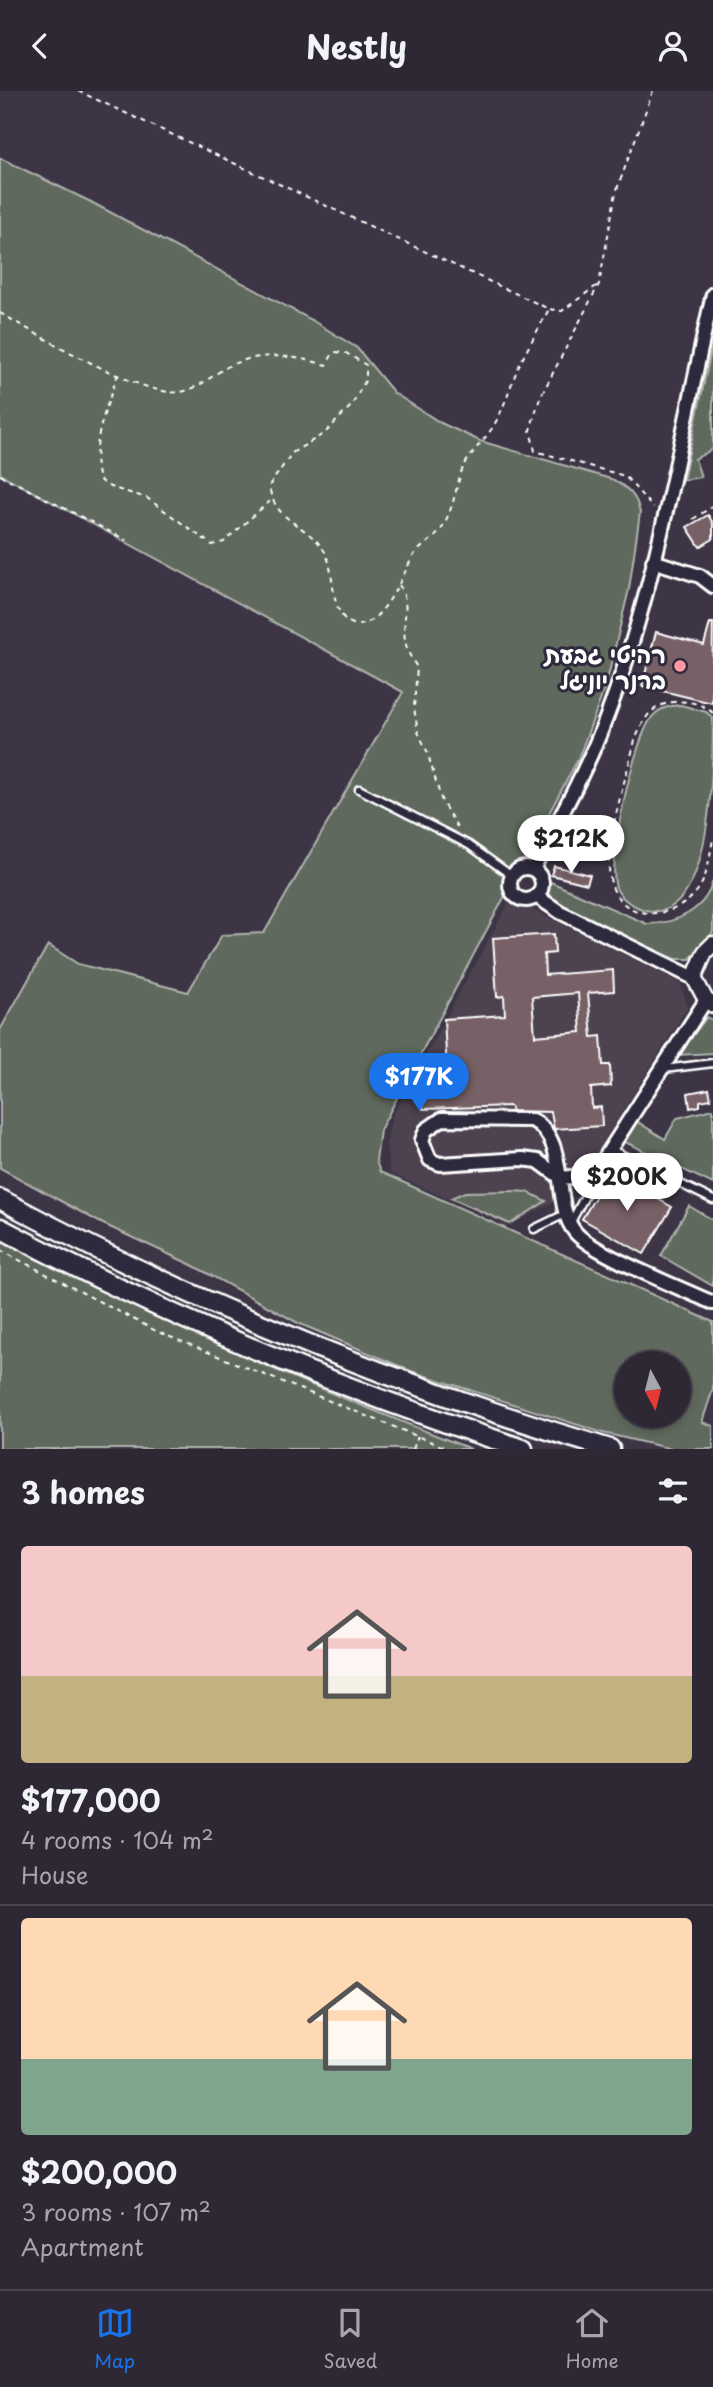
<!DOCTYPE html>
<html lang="en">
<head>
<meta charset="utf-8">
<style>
	:root { --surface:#2e2834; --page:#36303c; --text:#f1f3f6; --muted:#a7a6ac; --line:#49444f; --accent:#1a73e8 }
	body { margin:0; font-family:"Playpen Sans","Playpen Sans Hebrew",sans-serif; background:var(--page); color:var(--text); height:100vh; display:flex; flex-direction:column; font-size:26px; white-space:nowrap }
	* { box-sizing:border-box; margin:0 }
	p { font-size:23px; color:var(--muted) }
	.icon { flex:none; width:38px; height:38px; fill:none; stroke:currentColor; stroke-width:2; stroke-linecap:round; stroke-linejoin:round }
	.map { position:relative; height:1358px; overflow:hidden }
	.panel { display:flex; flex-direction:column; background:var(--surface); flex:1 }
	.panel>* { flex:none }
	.needle { width:46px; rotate:173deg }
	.fabs { position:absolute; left:614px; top:1260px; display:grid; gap:14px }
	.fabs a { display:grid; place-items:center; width:77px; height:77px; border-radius:50%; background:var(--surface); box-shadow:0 4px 10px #0003,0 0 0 2px var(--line); font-size:35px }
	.price { position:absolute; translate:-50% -60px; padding:0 16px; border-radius:24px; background:#fff; color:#222; font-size:23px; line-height:46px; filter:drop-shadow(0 2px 4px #0008) }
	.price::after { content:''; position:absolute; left:50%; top:42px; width:21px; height:16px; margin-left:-10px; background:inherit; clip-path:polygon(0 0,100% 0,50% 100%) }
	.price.on { background:var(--accent); color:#fff }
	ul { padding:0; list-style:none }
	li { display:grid; align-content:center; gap:14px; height:371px; padding:0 21px }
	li+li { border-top:2px solid var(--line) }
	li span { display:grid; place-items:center; height:217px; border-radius:7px; color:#555 }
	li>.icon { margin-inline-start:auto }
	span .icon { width:126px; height:126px; fill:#fffc; stroke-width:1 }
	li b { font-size:30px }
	h2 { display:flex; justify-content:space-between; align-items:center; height:84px; padding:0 21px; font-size:30px }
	header { display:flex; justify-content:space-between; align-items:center; height:91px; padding:0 21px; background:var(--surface); font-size:32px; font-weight:700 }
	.dock { display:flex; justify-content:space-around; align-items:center; height:98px; border-top:2px solid var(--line); background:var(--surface); font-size:19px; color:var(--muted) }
	.dock a { display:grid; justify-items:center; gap:4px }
	.dock .on { color:var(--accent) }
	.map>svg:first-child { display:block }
	.built { fill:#4e424f }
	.green { fill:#5f695d; stroke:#afb4ae; stroke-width:2; fill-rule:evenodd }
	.building { fill:#776066; stroke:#fff; stroke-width:2; fill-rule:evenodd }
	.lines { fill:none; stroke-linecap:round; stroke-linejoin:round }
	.service-casing { stroke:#fff; stroke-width:11 }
	.minor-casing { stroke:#fff; stroke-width:18 }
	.tertiary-casing { stroke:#fff; stroke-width:19 }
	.primary-casing { stroke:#fff; stroke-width:23 }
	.path { stroke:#fff; stroke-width:2; stroke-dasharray:5 5; stroke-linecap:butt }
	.service { stroke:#2f2a3d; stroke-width:6 }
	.minor { stroke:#2f2a3d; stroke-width:12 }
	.tertiary { stroke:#2f2a3d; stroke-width:14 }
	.primary { stroke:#2f2a3d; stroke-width:18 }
	.poi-dot { fill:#ff9aa2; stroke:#2f2a3d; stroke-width:2.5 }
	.labels { text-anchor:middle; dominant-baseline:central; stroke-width:6; stroke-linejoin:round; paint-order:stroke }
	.poi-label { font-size:23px; font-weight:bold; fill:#fff; stroke:#2f2a3d; text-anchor:end }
</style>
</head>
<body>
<header><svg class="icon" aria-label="back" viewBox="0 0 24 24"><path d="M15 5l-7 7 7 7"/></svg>Nestly<svg class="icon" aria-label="person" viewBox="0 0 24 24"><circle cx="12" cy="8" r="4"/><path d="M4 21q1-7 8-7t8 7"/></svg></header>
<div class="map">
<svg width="713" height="1358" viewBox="0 0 713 1358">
	<rect width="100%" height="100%" fill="#3d3545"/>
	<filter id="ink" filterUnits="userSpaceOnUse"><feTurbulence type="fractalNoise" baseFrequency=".0143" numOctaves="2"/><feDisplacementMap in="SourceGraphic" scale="14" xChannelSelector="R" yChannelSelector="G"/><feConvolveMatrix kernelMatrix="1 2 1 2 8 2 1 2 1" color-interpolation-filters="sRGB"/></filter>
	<g filter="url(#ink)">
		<!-- built -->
		<polygon class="built" points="511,808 680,891 688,916 595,1064 555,1110 508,1135 390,1082 386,1053 392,1025"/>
		<!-- green -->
		<g class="green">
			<path d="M0 67 91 111 310 228 357 257 394 302 441 332 480 350 611 388C627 396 637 404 640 422L629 498 606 594 578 668 380 1039 376 1070 380 1081 713 1231V1298L702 1331 713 1335V1358H672L603 1342 411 1280 298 1232 192 1174 101 1132 0 1077V939L48 854 78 873 188 901 222 844 264 842 403 601 0 383ZM626 1272H679V1325H626Z"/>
			<polygon points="713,250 713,358 695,368 701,386 683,389"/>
			<path d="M681 614 706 621 713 627C713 673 713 817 657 820 643 821 624 812 617 799 605 776 635 644 653 625 661 616 670 615 681 614Z"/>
			<path d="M546 789 647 833C676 833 706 819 713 789V841L690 868H676L564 818 543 803Z"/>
			<polygon points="707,926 713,929 713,962 678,964"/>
			<polygon points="713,1018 713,1093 625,1051 636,1030 665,1048 677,1027"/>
			<polygon points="511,1100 528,1101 546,1110 510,1133 451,1107 465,1101"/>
			<polygon points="689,1115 713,1129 713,1195 661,1165"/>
			<path d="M0 1146C151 1230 310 1295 471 1358H0Z"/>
		</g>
		<!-- building -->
		<g class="building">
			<polygon points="708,424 713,432 713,448 700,456 687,436"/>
			<polygon points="710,532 713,532 712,612 642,595 656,541 704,554"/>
			<polygon points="554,775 590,784 587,793 551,784"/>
			<path d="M554 843 555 862 544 863 545 884 613 879 614 900 588 902 592 946 601 945 603 974H610L611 995 591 997 592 1017 601 1016 602 1035 554 1038 551 1021 512 1020 510 1015 423 1018 422 992 439 991V979H447L444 928 505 924 504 905 497 906 493 847ZM578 902 581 941 535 945 532 906Z"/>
			<polygon points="709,998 711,1008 700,1010 700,1015 690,1017 688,1002"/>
			<polygon points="610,1081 672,1116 644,1163 582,1128"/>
		</g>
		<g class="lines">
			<defs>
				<g id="service">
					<polyline points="359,698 469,754 512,785"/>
					<polyline points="664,978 713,972"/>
					<polyline points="610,1058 713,1109"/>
					<polyline points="571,1131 593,1090"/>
					<polyline points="534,1138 567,1122"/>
				</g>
				<g id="minor">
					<polyline points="653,470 700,485 713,495"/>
					<circle cx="526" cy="793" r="16"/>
					<path d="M533 778C559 728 587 678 607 625 658 490 681 343 713 203"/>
					<polyline points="536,805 560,821 694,887"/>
					<path d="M706 909 602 1071 582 1085 561 1087 538 1070 522 1068 440 1073 430 1069 422 1049 426 1039 442 1028 532 1029C571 1050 551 1112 575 1141 593 1163 683 1198 713 1212"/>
				</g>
				<polyline id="tertiary" points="713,853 705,861 694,887 706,909 713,914"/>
				<g id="primary">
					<path d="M0 1108C194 1213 398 1295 610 1358"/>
					<path d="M0 1137C168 1227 342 1299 523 1358"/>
				</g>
			</defs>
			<!-- service casing -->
			<use href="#service" class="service-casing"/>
			<!-- minor casing -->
			<use href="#minor" class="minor-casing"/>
			<!-- tertiary casing -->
			<use href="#tertiary" class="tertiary-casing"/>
			<!-- primary casing -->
			<use href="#primary" class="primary-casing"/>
			<!-- path -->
			<g class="path">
				<polyline points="78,0 549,218 562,220 599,193"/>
				<polyline points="653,0 616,101 599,193 540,307 530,339 535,360 625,385 653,417"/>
				<path d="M0 222C35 242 144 307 180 301 197 298 208 288 222 279 254 259 293 264 326 274L334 261 346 262 366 274V288L352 314 325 342 292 362 269 395C275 433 308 432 325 461 336 480 328 524 353 533 379 542 403 484 412 467 419 455 435 449 442 437 454 415 454 404 461 382 468 363 484 351 494 334 505 316 510 294 519 275 528 256 539 237 549 218"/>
				<path d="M118 283C106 318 90 353 99 389L110 396 147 407 212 454 224 451 270 410"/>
				<polyline points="0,384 126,449"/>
				<polyline points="693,428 713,415"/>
				<path d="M399 494C416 519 391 541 417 576L414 617 418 641 427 660 442 711 459 739"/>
				<path d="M713 622C697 607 665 606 649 623 643 630 639 640 635 649 627 684 604 753 610 787 617 831 673 832 697 800 708 786 709 766 713 749"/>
				<polyline points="0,1159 158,1241 449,1358"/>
				<polyline points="413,1358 418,1345"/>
			</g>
			<!-- service -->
			<use href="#service" class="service"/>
			<!-- minor -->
			<use href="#minor" class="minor"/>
			<!-- tertiary -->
			<use href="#tertiary" class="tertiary"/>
			<!-- primary -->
			<use href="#primary" class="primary"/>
		</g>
	</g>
	<!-- markers -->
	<circle class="poi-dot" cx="680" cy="575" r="7"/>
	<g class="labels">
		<!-- poi labels -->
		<g class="poi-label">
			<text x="666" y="562">רהיטי גבעת<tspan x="666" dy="26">ברנר יוניגל</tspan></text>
		</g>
	</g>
</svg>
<div class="fabs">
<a><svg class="needle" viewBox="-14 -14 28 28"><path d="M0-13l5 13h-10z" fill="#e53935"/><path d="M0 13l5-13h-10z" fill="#a7a6ac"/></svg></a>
</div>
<b class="price" style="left:571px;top:784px">$212K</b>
<b class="price on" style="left:419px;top:1022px">$177K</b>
<b class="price" style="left:627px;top:1122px">$200K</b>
</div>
<section class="panel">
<h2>3 homes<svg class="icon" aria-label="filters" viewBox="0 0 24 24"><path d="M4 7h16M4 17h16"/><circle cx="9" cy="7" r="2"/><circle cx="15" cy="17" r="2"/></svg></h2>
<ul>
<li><span style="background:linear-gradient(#f6c9c9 60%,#c2b280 0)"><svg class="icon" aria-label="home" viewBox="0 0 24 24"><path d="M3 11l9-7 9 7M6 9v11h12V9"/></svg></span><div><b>$177,000</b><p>4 rooms · 104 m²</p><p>House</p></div></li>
<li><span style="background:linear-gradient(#ffd9b3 65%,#7fa58c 0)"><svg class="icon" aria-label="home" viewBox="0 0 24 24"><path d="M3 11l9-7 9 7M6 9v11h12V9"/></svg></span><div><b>$200,000</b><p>3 rooms · 107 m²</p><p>Apartment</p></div></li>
</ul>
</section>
<nav class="dock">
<a class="on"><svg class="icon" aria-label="map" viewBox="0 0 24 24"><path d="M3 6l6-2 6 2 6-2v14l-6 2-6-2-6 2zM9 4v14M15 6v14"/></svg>Map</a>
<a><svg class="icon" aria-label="saved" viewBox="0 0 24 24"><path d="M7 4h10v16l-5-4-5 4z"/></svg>Saved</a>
<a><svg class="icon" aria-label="home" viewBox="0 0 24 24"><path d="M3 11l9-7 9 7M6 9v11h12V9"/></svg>Home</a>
</nav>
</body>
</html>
